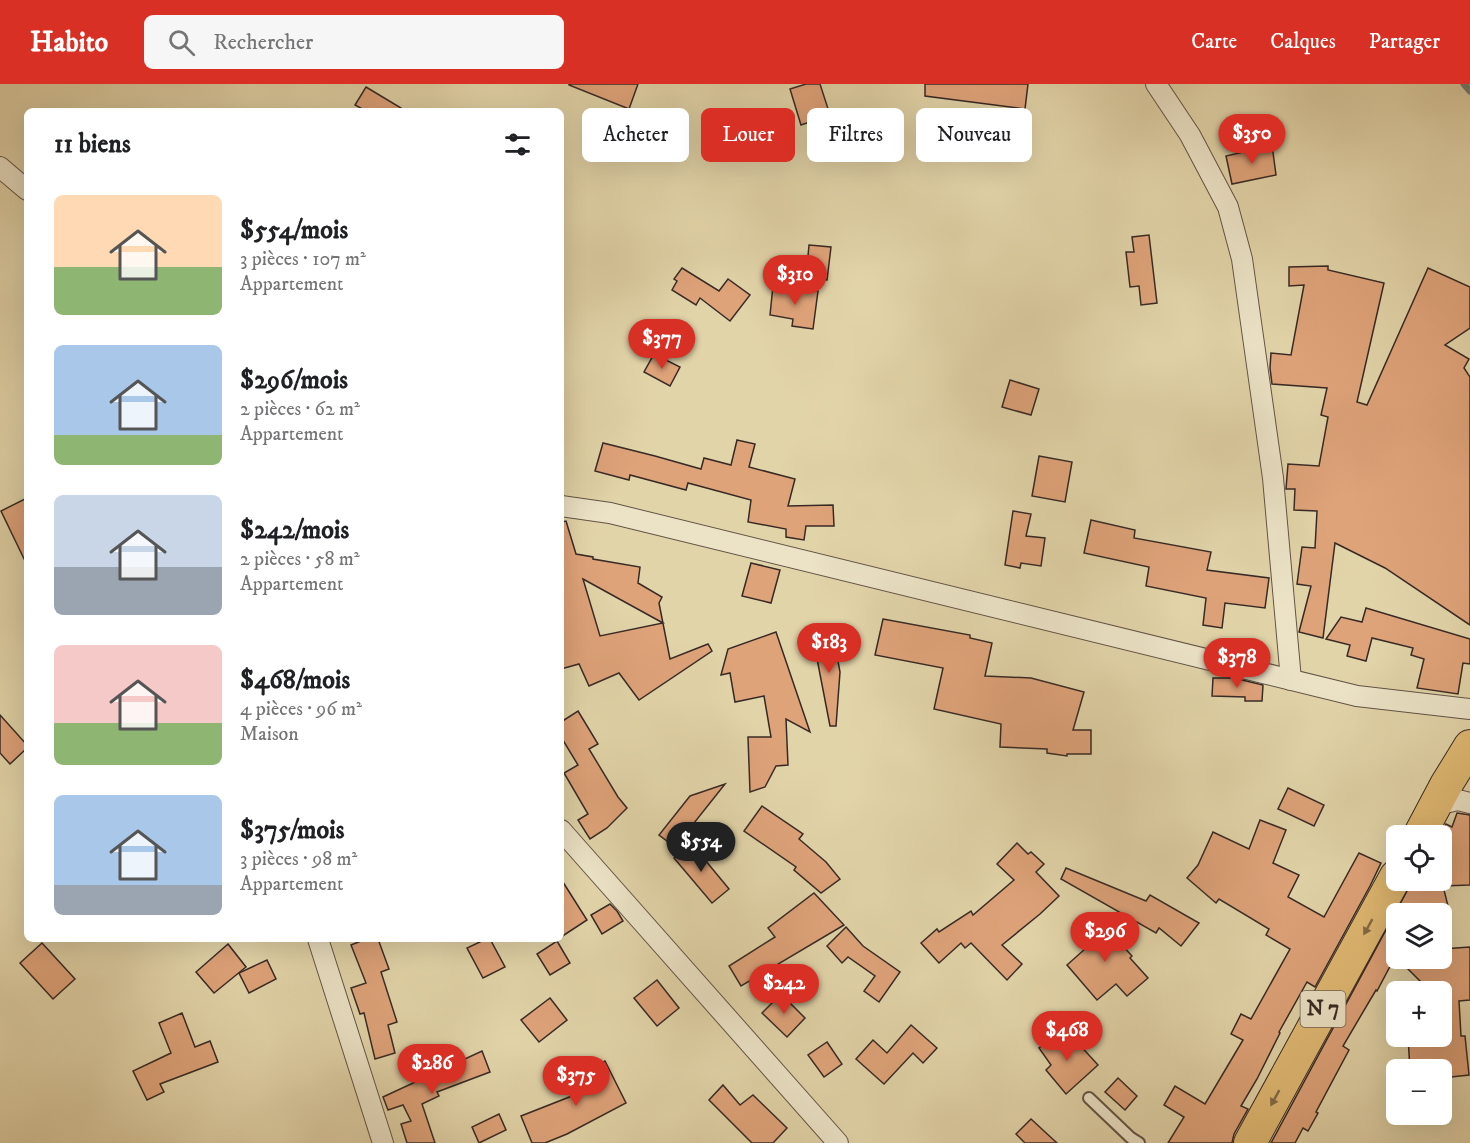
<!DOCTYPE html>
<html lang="fr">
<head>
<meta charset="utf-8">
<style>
	:root { --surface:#fff; --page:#f6f6f6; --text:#202124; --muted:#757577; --accent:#d93025 }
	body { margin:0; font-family:"IM FELL DW Pica",serif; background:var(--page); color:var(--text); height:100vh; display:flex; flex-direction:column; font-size:22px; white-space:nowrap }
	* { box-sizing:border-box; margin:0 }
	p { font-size:20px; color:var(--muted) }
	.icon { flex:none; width:33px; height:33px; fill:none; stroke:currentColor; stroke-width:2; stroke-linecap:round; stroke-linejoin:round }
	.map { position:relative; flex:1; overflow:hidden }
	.sheet { position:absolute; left:24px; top:24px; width:540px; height:834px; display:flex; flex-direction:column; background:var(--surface); border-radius:9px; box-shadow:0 6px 24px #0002 }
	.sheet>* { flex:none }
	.hud { position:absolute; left:582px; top:24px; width:570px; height:54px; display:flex; gap:12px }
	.buttons { position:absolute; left:1386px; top:741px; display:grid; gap:12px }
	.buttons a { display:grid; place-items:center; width:66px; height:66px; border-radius:9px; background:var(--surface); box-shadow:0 6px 24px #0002; font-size:30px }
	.price { position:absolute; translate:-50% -51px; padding:0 14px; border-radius:21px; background:var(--accent); color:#fff; font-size:20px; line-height:39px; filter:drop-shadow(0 2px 3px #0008) }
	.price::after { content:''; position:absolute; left:50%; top:36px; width:18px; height:14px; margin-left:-9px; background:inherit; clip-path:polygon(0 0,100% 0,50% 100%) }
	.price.on { background:#222; color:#fff }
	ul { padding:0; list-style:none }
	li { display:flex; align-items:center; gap:18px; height:150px; padding:0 30px }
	li span { display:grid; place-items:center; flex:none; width:168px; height:120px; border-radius:9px; color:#555 }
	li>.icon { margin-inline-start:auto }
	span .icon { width:72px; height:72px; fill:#fffc; stroke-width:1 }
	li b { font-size:26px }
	h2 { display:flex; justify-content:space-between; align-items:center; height:72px; padding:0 30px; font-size:26px }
	.tag { padding:0 21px; border-radius:9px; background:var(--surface); box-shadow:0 6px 24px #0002; font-size:21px; line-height:54px }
	.tag.on { background:var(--accent); color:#fff }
	header { display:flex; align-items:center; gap:36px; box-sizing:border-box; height:84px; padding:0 30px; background:var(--accent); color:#fff }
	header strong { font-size:28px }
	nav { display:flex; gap:33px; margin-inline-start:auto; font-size:21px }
	.search { width:420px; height:54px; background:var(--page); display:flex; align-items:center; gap:15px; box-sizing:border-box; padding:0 21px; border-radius:9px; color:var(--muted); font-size:22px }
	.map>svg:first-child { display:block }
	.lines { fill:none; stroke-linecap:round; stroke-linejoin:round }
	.stream { stroke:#727d7a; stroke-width:7 }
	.building { fill:#dfa37a; stroke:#372a25; stroke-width:1.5; fill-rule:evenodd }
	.service-casing { stroke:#625446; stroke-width:14 }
	.minor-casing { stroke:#625446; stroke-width:22 }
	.primary-casing { stroke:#372a25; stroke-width:34 }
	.service { stroke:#ece3c7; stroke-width:10 }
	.minor { stroke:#ece3c7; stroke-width:20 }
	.primary { stroke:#e1ba74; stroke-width:32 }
	.oneway { fill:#846b49 }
	.labels { text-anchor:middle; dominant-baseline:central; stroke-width:6; stroke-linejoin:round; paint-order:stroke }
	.shield { fill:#ece3c7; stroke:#6d6256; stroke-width:1.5 }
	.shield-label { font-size:21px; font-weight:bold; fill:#372a25 }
</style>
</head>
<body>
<header>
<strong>Habito</strong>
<div class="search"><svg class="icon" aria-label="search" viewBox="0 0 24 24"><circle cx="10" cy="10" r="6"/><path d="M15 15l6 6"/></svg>Rechercher</div>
<nav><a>Carte</a><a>Calques</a><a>Partager</a></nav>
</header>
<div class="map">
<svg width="1470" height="1059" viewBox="0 0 1470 1059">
	<rect width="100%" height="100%" fill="#e2d4a9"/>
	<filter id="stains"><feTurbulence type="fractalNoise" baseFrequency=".00333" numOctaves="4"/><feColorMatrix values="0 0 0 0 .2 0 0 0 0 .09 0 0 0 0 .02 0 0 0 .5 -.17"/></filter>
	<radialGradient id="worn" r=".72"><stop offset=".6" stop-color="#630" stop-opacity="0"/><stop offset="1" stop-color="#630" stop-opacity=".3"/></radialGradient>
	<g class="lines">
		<!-- stream -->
		<polyline class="stream" points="1464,0 1470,7"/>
	</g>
	<!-- building -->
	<g class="building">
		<polygon points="569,0 638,0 629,25 569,1"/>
		<polygon points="806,0 820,0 830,31 801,41 790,5"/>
		<polygon points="925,0 1028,0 1025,25 925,12"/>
		<polygon points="366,3 406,27 366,27 355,21"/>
		<polygon points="859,31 889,31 889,49 877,49 877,63 859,64"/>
		<polygon points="1272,61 1276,91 1232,100 1226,72 1248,67 1248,65"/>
		<polygon points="1149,151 1157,219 1141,221 1139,202 1130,203 1126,168 1134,168 1132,153"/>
		<polygon points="809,161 831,163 827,196 806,194"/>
		<polygon points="1328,182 1328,186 1384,199 1357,318 1367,321 1428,184 1470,203 1470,244 1445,261 1469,275 1464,284 1470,293 1470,541 1385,484 1335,459 1323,554 1299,548 1311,502 1297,500 1302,463 1315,464 1317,427 1294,426 1295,405 1286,405 1288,380 1319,382 1328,333 1321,331 1327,304 1272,300 1270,284 1271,269 1291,271 1304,201 1289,202 1289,183"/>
		<polygon points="682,184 719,207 728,195 750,211 730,237 700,214 696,221 672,206 677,197 674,195"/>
		<polygon points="773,202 818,207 813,245 792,242 793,235 770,231"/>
		<polygon points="654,270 680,283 670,302 644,288"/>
		<polygon points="1010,296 1039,305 1031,331 1002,323"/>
		<polygon points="737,356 755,360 749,383 795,395 788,422 833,421 834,442 806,442 804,456 786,453 786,445 748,438 751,416 688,399 686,406 630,391 629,396 595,387 603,359 655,372 701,385 704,374 731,381"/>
		<polygon points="1039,372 1072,378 1065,418 1032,412"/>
		<polygon points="27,414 27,481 1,427"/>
		<polygon points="1013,427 1031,430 1026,452 1045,454 1041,482 1021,479 1020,484 1005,481"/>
		<polygon points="1091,436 1135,446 1134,454 1211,468 1207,486 1269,494 1265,524 1225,519 1222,544 1203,541 1206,514 1146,502 1149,483 1084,469"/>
		<path d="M566 437 576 470 593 473V475L640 483 638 499 662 513 659 519 670 575 708 560 712 567 639 616 619 589 589 602 579 580 561 585V438ZM583 495 663 539 600 552Z"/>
		<polygon points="751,479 780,486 771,519 742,512"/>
		<polygon points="1366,524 1470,555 1470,580 1463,579 1458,610 1417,604 1424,575 1411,571 1413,564 1372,554 1366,577 1347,572 1350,561 1326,555 1341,533 1362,538"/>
		<polygon points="883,535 970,551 970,554 992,559 985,592 1031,594 1084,608 1073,646 1091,646 1091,670 1067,670 1067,672 1047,669 1047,665 1000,663 1001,640 934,625 943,584 875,571"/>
		<polygon points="776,548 810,648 786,635 788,681 776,682 765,703 750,708 748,653 771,653 764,612 735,618 730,589 721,591 728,565"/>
		<polygon points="833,550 840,588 836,642 830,642 813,554"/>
		<polygon points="1213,594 1234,594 1263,601 1262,617 1245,617 1245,613 1212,612"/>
		<polygon points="578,627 598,660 589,665 618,713 627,724 607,744 590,755 578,736 588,730 564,689 578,681 561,653 561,638"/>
		<polygon points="0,631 27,661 27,664 10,680 0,669"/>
		<polygon points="725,700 675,763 659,751 690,712"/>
		<polygon points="1288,704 1324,721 1314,742 1278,725"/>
		<polygon points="762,722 803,750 799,755 826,778 840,795 821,809 794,786 796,783 744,747"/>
		<polygon points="1457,729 1470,731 1470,801 1443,802 1450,830 1396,830 1396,871 1377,907 1376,906 1343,962 1349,966 1316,1028 1318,1029 1308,1047 1303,1044 1295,1059 1271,1059 1413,796 1441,796 1442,798 1442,748 1446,740 1452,743"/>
		<polygon points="1260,736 1286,746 1273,779 1299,791 1288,813 1324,833 1359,769 1381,779 1370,802 1315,903 1307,898 1279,948 1280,949 1257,995 1241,1022 1248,1025 1234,1050 1232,1059 1168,1059 1184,1033 1164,1021 1175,1002 1205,1020 1243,956 1231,950 1241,930 1251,935 1290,865 1266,851 1269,845 1219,815 1216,819 1187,794 1198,781 1213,748 1249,765"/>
		<polygon points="691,759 729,805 712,819 674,774"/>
		<polygon points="1017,759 1028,770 1031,768 1044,780 1036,788 1059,812 1040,830 1002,861 1022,880 1007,896 971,859 965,864 961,859 939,879 921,859 937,845 939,848 971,827 973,831 1014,796 997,780"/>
		<polygon points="1066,784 1146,817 1150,811 1199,839 1181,862 1159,844 1156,849 1061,795"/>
		<polygon points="561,795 587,836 561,853"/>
		<polygon points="814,809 844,841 741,902 729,882 775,853 768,844"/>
		<polygon points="610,820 617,827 623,837 602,850 591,831"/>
		<polygon points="1098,835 1132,872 1130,874 1148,894 1127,912 1116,900 1097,916 1067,881 1085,865 1077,855"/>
		<polygon points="846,843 863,862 900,888 879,918 864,907 875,892 848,873 842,879 827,862"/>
		<polygon points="366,855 378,855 389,885 381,888 397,938 388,941 395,969 375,975 364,929 360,930 351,904 366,899 351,861"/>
		<polygon points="486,855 490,855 505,883 483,894 467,864"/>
		<polygon points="557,857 570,879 550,891 537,870"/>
		<polygon points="42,859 75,895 53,915 20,879"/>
		<polygon points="228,860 246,883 214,909 196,888"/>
		<polygon points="1470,863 1470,916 1459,917 1461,952 1465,952 1469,991 1442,994 1442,986 1410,986 1408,952 1442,952 1442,905 1429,906 1397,874 1442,874 1442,865"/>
		<polygon points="267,876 276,895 249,909 239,889"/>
		<polygon points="657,896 679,924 657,942 634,914"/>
		<polygon points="781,910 805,934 787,953 762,929"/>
		<polygon points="550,914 567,936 539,958 521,936"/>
		<polygon points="182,929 195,963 210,957 218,978 160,1000 164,1008 147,1016 133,987 171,969 159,939"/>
		<polygon points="911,941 937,964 923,979 913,969 884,1000 856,975 873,956 887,969"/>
		<polygon points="1059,948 1071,964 1077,958 1098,981 1066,1010 1046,986 1051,981 1039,964"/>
		<polygon points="827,958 842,980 824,993 808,971"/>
		<polygon points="482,967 490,988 437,1008 439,1012 422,1020 435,1059 407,1059 401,1040 411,1037 403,1021 388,1026 383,1013"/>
		<polygon points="605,977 626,1019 567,1050 545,1059 532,1059 521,1032 582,1008 574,993"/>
		<polygon points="1118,994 1137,1012 1125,1026 1105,1008"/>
		<polygon points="723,1001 740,1021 753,1011 787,1044 773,1059 752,1059 709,1016"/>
		<polygon points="499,1030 506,1046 479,1059 472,1043"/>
		<polygon points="1031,1035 1057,1059 1025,1059 1016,1050"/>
	</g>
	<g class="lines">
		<defs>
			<polyline id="service" points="1089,1014 1131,1054 1139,1059"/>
			<g id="minor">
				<polyline points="1156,0 1190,51 1228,123 1242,175 1273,394 1291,596"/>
				<polyline points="0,83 27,106"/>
				<polyline points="561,422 610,429 1357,612 1470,625"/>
				<polyline points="1436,721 1458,716 1470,719"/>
				<polyline points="561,746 838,1059"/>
				<polyline points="318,855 383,1059"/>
			</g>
			<g id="primary">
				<polyline points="1419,752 1446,701 1470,662"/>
				<polyline points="1250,1059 1396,792"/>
			</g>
		</defs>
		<!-- service casing -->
		<use href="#service" class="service-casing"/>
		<!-- minor casing -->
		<use href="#minor" class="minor-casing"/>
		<!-- primary casing -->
		<use href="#primary" class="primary-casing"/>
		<!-- service -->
		<use href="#service" class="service"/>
		<!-- minor -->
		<use href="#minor" class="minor"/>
		<!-- primary -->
		<use href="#primary" class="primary"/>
	</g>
	<!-- one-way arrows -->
	<defs><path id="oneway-solid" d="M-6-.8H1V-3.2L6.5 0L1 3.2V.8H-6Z" transform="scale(1.5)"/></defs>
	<g class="oneway">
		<use href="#oneway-solid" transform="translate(1368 843) rotate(119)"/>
		<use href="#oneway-solid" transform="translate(1275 1014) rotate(119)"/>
	</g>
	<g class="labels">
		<!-- shield labels -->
		<rect class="shield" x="1300.5" y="907" width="45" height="36" rx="4.5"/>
		<g class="shield-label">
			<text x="1323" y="925">N 7</text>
		</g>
	</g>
	<rect width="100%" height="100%" filter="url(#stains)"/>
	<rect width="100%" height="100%" fill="url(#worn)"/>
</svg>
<div class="buttons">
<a><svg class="icon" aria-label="locate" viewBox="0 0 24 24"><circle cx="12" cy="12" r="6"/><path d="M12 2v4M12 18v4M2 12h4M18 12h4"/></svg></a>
<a><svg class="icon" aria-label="layers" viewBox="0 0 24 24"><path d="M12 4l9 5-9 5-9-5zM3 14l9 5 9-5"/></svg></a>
<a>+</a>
<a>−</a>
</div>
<b class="price" style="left:1252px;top:81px">$350</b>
<b class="price" style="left:795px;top:222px">$310</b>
<b class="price" style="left:662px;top:286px">$377</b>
<b class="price" style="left:829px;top:590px">$183</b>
<b class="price" style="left:1237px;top:605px">$378</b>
<b class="price on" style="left:701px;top:789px">$554</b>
<b class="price" style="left:1105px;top:879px">$296</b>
<b class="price" style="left:784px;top:931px">$242</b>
<b class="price" style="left:1067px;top:978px">$468</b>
<b class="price" style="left:432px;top:1011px">$286</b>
<b class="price" style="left:576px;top:1023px">$375</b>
<div class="hud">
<a class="tag">Acheter</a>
<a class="tag on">Louer</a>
<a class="tag">Filtres</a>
<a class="tag">Nouveau</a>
</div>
<section class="sheet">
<h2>11 biens<svg class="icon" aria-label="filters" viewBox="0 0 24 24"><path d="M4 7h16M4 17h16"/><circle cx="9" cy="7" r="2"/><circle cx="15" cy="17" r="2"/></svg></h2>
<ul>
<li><span style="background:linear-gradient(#ffd9b3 60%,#8fb573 0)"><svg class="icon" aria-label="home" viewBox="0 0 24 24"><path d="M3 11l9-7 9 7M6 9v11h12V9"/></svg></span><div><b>$554/mois</b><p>3 pièces · 107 m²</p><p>Appartement</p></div></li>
<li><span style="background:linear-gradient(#a9c7e8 75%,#8fb573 0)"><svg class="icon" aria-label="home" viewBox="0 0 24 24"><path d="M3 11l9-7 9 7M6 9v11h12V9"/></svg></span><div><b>$296/mois</b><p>2 pièces · 62 m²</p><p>Appartement</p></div></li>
<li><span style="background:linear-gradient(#c9d6e8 60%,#9aa5b1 0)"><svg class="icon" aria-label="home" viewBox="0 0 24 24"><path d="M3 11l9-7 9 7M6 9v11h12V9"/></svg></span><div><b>$242/mois</b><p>2 pièces · 58 m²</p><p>Appartement</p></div></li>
<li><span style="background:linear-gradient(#f6c9c9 65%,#8fb573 0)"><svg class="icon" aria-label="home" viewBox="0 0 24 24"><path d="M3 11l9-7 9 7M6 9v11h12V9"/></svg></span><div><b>$468/mois</b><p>4 pièces · 96 m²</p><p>Maison</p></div></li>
<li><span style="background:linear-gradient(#a9c7e8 75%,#9aa5b1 0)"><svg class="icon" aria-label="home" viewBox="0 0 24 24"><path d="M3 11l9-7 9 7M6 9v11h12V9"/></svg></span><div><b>$375/mois</b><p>3 pièces · 98 m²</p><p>Appartement</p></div></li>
</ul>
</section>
</div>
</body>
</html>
